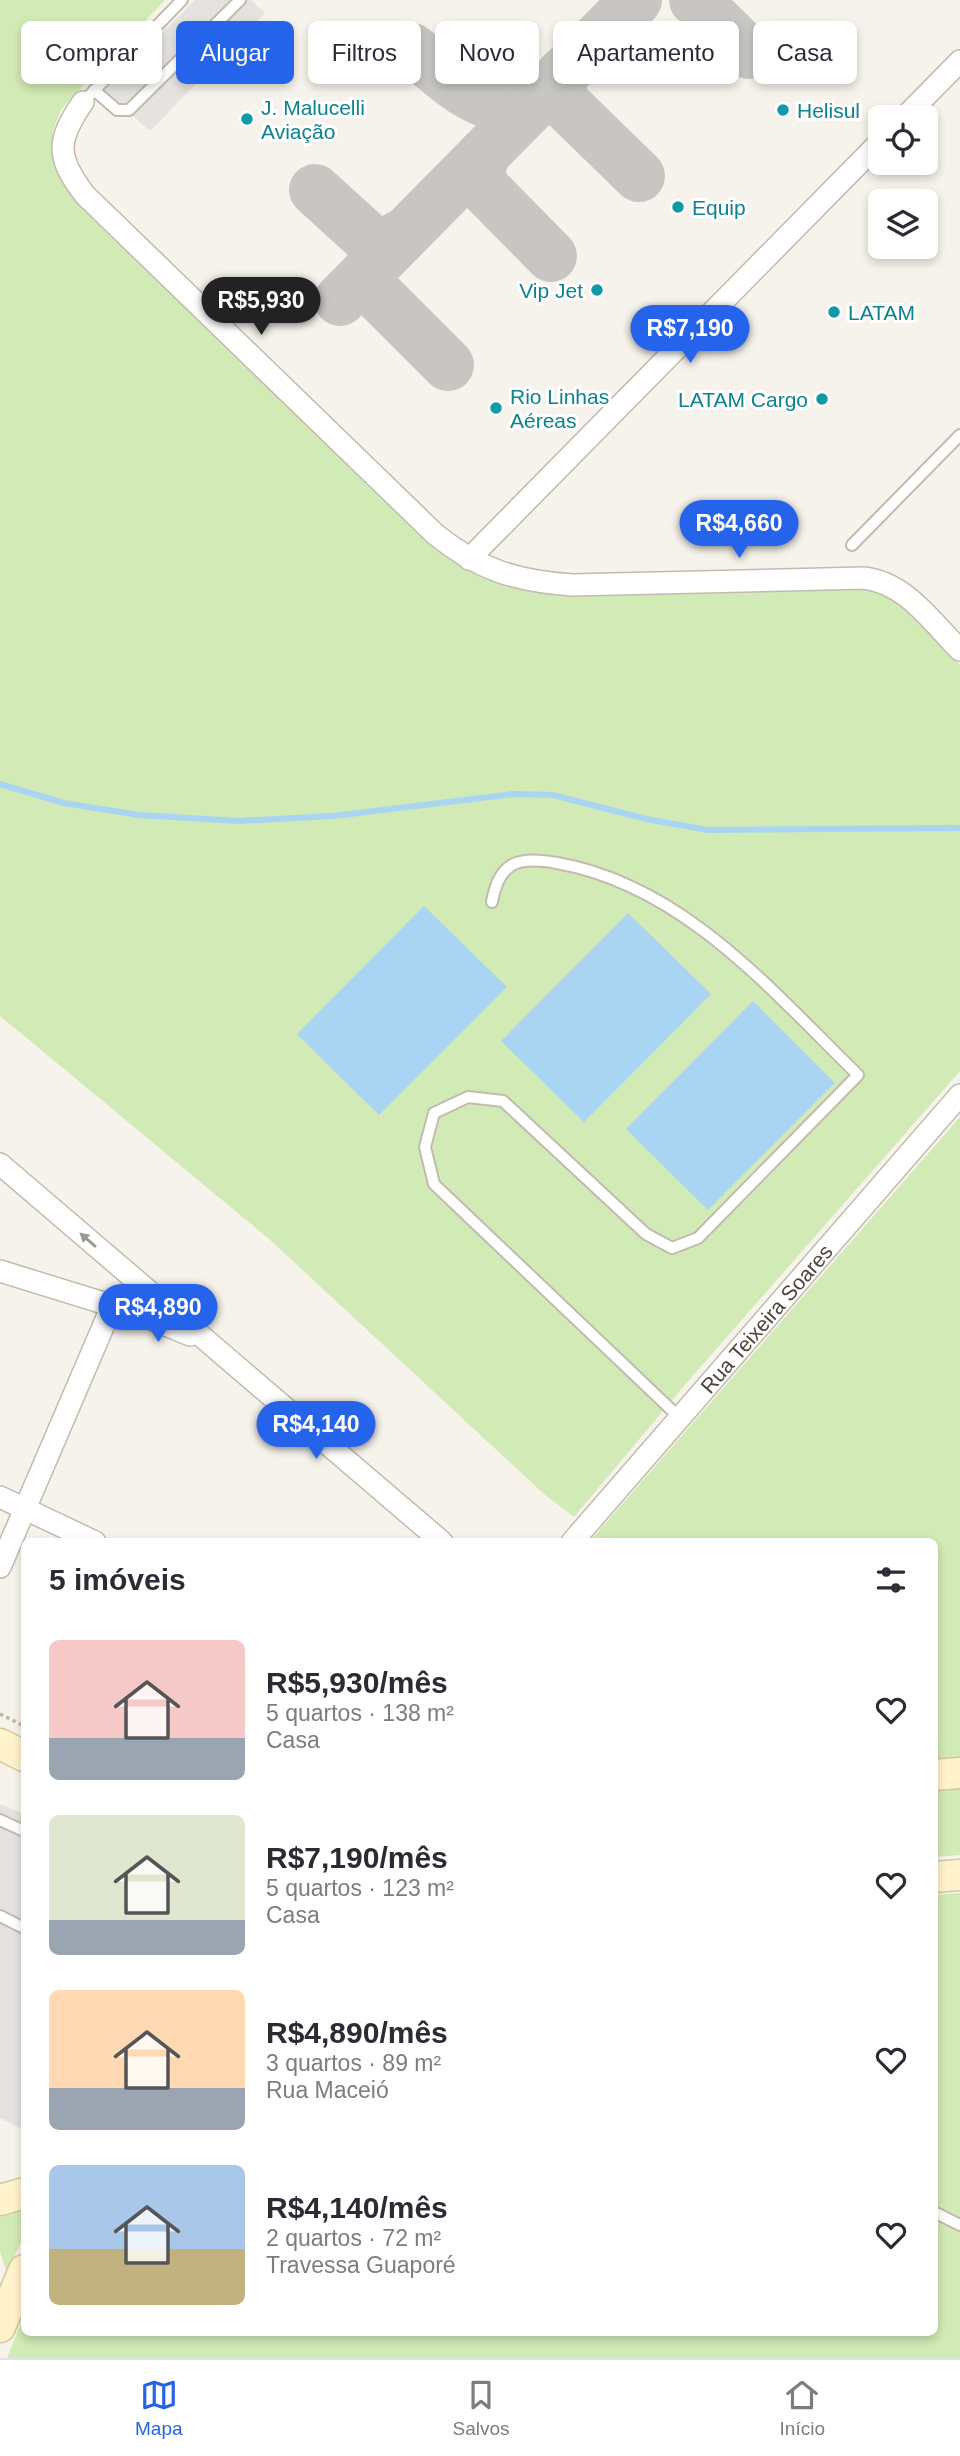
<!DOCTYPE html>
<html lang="pt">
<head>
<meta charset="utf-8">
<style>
	:root { --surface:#fff; --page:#f2f2f3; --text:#2b2b33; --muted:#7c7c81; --line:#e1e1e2; --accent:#2563eb }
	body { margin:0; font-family:Helvetica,sans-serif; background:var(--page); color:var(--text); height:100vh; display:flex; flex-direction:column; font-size:26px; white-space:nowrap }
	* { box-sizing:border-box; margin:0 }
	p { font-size:23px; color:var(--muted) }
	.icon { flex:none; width:38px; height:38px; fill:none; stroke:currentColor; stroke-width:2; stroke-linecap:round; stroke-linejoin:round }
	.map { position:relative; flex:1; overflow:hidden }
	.sheet { position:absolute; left:21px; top:1538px; width:917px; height:798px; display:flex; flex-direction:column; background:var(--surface); border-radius:10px; box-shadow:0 4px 10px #0003 }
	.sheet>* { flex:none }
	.top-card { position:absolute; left:21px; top:21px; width:919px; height:63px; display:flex; gap:14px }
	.tools { position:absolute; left:868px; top:105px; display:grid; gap:14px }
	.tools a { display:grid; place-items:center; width:70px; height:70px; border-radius:10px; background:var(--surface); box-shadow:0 4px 10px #0003; font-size:35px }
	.price { position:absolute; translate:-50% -60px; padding:0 16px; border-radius:24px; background:var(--accent); color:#fff; font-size:23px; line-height:46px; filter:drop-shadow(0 2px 4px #0008) }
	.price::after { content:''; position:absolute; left:50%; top:42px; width:21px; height:16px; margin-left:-10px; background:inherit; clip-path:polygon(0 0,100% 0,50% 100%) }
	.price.selected { background:#222; color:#fff }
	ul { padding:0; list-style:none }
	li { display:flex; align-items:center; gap:21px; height:175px; padding:0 28px }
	li span { display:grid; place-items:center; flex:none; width:196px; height:140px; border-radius:10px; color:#555 }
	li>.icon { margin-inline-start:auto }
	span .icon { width:84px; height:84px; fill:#fffc; stroke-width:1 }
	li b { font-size:30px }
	h2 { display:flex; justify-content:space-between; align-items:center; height:84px; padding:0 28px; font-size:30px }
	.pill { padding:0 24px; border-radius:10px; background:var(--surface); box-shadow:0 4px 10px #0003; font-size:24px; line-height:63px }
	.pill.selected { background:var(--accent); color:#fff }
	.dock { display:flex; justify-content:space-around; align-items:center; height:98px; border-top:2px solid var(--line); background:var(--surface); font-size:19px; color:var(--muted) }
	.dock a { display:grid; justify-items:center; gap:4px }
	.dock .selected { color:var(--accent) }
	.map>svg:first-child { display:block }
	.green { fill:#d2eab5 }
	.parking { fill:#e5e3e0 }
	.water { fill:#a9d4f2 }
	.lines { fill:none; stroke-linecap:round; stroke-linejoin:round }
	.stream { stroke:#a9d4f2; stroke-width:6 }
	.taxiway { stroke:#c8c6c3; stroke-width:52 }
	.service-casing { stroke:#c2bbae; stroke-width:14 }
	.minor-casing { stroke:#c2bbae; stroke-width:24 }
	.secondary-casing { stroke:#d6c79b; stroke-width:33 }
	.path { stroke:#c4b79f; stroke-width:3.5; stroke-dasharray:3.5 3.5; stroke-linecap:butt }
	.service { stroke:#fff; stroke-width:10 }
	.minor { stroke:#fff; stroke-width:21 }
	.secondary { stroke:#fff3cd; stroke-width:30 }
	.oneway { fill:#9c9892 }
	.culture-dot { fill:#0f9aa8; stroke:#fff; stroke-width:2.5 }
	.labels { text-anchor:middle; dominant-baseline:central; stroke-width:6; stroke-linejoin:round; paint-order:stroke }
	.culture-label { font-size:21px; fill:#0d838f; stroke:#fff; text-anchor:start }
	.street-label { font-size:21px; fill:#4b4439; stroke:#fff }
</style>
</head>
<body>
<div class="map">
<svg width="960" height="2358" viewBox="0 0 960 2358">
	<rect width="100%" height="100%" fill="#f6f3ec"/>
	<!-- green -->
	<g class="green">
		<path d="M0 0H165L64 106C47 133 50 155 63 183L435 549C480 580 509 592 564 595L861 587 893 595 960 665V1071L683 1387 574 1517 544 1494 268 1238 0 1016Z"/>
		<polygon points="960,1117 960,1757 935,1759 934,1542 589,1542"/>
		<polygon points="960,1787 960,1855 935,1857 935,1789"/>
		<polygon points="960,1893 960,2358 7,2358 24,2315 24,2333 934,2333 935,1895"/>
		<polygon points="24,2206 24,2235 7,2273 0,2252 0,2212"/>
	</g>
	<!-- parking -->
	<g class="parking">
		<polygon points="195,0 251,0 265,13 150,131 104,91"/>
		<polygon points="0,1804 24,1814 24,2130 0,2118"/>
	</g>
	<!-- water -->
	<g class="water">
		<polygon points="424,906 507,987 379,1115 297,1034"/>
		<polygon points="628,913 711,994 584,1122 501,1041"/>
		<polygon points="753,1001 835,1083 708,1210 626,1129"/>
	</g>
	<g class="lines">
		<!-- stream -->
		<polyline class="stream" points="0,784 64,803 139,815 239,821 333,816 514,794 553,795 646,819 708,830 960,828"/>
		<!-- taxiway -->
		<g class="taxiway">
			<polyline points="695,0 749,53"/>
			<path d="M412 49C455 84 469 103 525 112"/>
			<polyline points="563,73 559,90 566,105 639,176"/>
			<polyline points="484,154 479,172 484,188 551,256"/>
			<polyline points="315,190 370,240 383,245 404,234"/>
			<polyline points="374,266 371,281 375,292 448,365"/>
			<polyline points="340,300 636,0"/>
		</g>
		<defs>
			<g id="service">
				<polyline points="94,90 117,110 129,110 240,0"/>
				<polyline points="90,95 182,0"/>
				<polyline points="852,545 960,435"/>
				<path d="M492 902C499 861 519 856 557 863 683 885 771 990 858 1075L698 1238 672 1248 646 1234 503 1101 468 1097 434 1113 425 1147 434 1184 680 1418"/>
				<polyline points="0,1820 24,1831"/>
				<polyline points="0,1916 24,1928"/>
				<polyline points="934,2212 960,2225"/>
			</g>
			<g id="minor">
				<path d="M83 102C56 141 56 157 85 195L435 534C479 570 516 581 572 585L864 578C906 583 931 621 960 650"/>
				<polyline points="905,117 960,61"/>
				<polyline points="469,559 880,142"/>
				<polyline points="0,1164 442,1542"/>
				<polyline points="0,1271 139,1314 190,1335"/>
				<polyline points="0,1497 95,1542"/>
				<path id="s1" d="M572 1542 960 1095"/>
				<polyline points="0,1567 112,1306 140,1285"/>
			</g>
			<g id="secondary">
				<polyline points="0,1744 24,1756"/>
				<polyline points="934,1775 960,1773"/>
				<polyline points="934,1877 960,1875"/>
				<polyline points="0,2200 24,2193"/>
				<polyline points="0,2327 24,2270"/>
			</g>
		</defs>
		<!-- service casing -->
		<use href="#service" class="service-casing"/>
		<!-- minor casing -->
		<use href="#minor" class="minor-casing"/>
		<!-- secondary casing -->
		<use href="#secondary" class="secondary-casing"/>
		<!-- path -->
		<polyline class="path" points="0,1714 24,1726"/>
		<!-- service -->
		<use href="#service" class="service"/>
		<!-- minor -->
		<use href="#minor" class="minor"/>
		<!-- secondary -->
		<use href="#secondary" class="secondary"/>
	</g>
	<!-- one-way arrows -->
	<defs><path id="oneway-solid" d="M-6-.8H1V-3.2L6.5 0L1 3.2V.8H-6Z" transform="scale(1.75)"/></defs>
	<use class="oneway" href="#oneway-solid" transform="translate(88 1240) rotate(-139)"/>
	<!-- markers -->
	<g class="culture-dot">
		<circle cx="783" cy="110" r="7"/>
		<circle cx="247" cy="119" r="7"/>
		<circle cx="678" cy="207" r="7"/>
		<circle cx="597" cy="290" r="7"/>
		<circle cx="834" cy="312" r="7"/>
		<circle cx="822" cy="399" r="7"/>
		<circle cx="496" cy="408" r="7"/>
	</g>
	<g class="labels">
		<!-- culture labels -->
		<g class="culture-label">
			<text x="261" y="107">J. Malucelli<tspan x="261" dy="24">Aviação</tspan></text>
			<text x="797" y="110">Helisul</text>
			<text x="692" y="207">Equip</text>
			<text x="583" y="290" text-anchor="end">Vip Jet</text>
			<text x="848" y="312">LATAM</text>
			<text x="510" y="396">Rio Linhas<tspan x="510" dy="24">Aéreas</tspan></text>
			<text x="808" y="399" text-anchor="end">LATAM Cargo</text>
		</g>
		<!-- street labels -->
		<g class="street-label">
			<text stroke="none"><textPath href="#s1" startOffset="296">Rua Teixeira Soares</textPath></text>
		</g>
	</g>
</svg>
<div class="tools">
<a><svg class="icon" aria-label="locate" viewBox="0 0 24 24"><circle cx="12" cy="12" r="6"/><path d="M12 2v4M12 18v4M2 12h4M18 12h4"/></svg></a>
<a><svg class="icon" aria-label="layers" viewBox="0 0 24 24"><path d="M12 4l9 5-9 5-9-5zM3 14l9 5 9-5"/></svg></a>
</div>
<b class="price selected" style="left:261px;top:337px">R$5,930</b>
<b class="price" style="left:690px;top:365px">R$7,190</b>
<b class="price" style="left:739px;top:560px">R$4,660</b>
<b class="price" style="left:158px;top:1344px">R$4,890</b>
<b class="price" style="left:316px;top:1461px">R$4,140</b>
<div class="top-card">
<a class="pill">Comprar</a>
<a class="pill selected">Alugar</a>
<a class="pill">Filtros</a>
<a class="pill">Novo</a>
<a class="pill">Apartamento</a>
<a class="pill">Casa</a>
</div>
<section class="sheet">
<h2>5 imóveis<svg class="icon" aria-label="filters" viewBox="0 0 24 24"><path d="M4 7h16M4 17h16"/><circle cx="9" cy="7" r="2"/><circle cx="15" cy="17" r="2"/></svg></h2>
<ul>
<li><span style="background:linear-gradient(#f6c9c9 70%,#9aa5b1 0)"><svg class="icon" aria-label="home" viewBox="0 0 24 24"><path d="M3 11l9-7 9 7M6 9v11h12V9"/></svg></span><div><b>R$5,930/mês</b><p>5 quartos · 138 m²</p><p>Casa</p></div><svg class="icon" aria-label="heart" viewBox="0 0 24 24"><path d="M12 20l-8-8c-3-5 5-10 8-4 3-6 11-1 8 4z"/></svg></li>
<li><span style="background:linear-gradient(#dfe7d0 75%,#9aa5b1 0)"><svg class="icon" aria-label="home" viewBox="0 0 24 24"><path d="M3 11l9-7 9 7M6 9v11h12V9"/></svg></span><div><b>R$7,190/mês</b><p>5 quartos · 123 m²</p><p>Casa</p></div><svg class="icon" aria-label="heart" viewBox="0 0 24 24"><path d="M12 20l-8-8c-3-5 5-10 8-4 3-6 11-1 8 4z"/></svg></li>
<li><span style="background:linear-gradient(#ffd9b3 70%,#9aa5b1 0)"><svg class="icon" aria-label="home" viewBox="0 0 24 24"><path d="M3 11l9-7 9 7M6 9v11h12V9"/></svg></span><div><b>R$4,890/mês</b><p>3 quartos · 89 m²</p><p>Rua Maceió</p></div><svg class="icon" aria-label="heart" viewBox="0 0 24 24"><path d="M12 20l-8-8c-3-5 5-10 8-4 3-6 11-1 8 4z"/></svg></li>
<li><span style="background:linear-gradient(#a9c7e8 60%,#c2b280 0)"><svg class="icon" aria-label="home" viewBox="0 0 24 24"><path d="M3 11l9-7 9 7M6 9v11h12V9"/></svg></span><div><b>R$4,140/mês</b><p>2 quartos · 72 m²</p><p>Travessa Guaporé</p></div><svg class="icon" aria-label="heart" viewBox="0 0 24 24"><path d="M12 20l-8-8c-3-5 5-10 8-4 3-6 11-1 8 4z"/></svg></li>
</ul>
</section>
</div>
<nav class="dock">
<a class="selected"><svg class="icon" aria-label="map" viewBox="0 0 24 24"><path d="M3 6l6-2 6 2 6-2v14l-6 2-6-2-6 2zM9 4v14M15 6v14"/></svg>Mapa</a>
<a><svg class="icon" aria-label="saved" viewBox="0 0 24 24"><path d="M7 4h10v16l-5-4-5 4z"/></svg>Salvos</a>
<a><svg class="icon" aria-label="home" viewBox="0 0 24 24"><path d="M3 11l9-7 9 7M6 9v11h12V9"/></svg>Início</a>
</nav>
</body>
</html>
